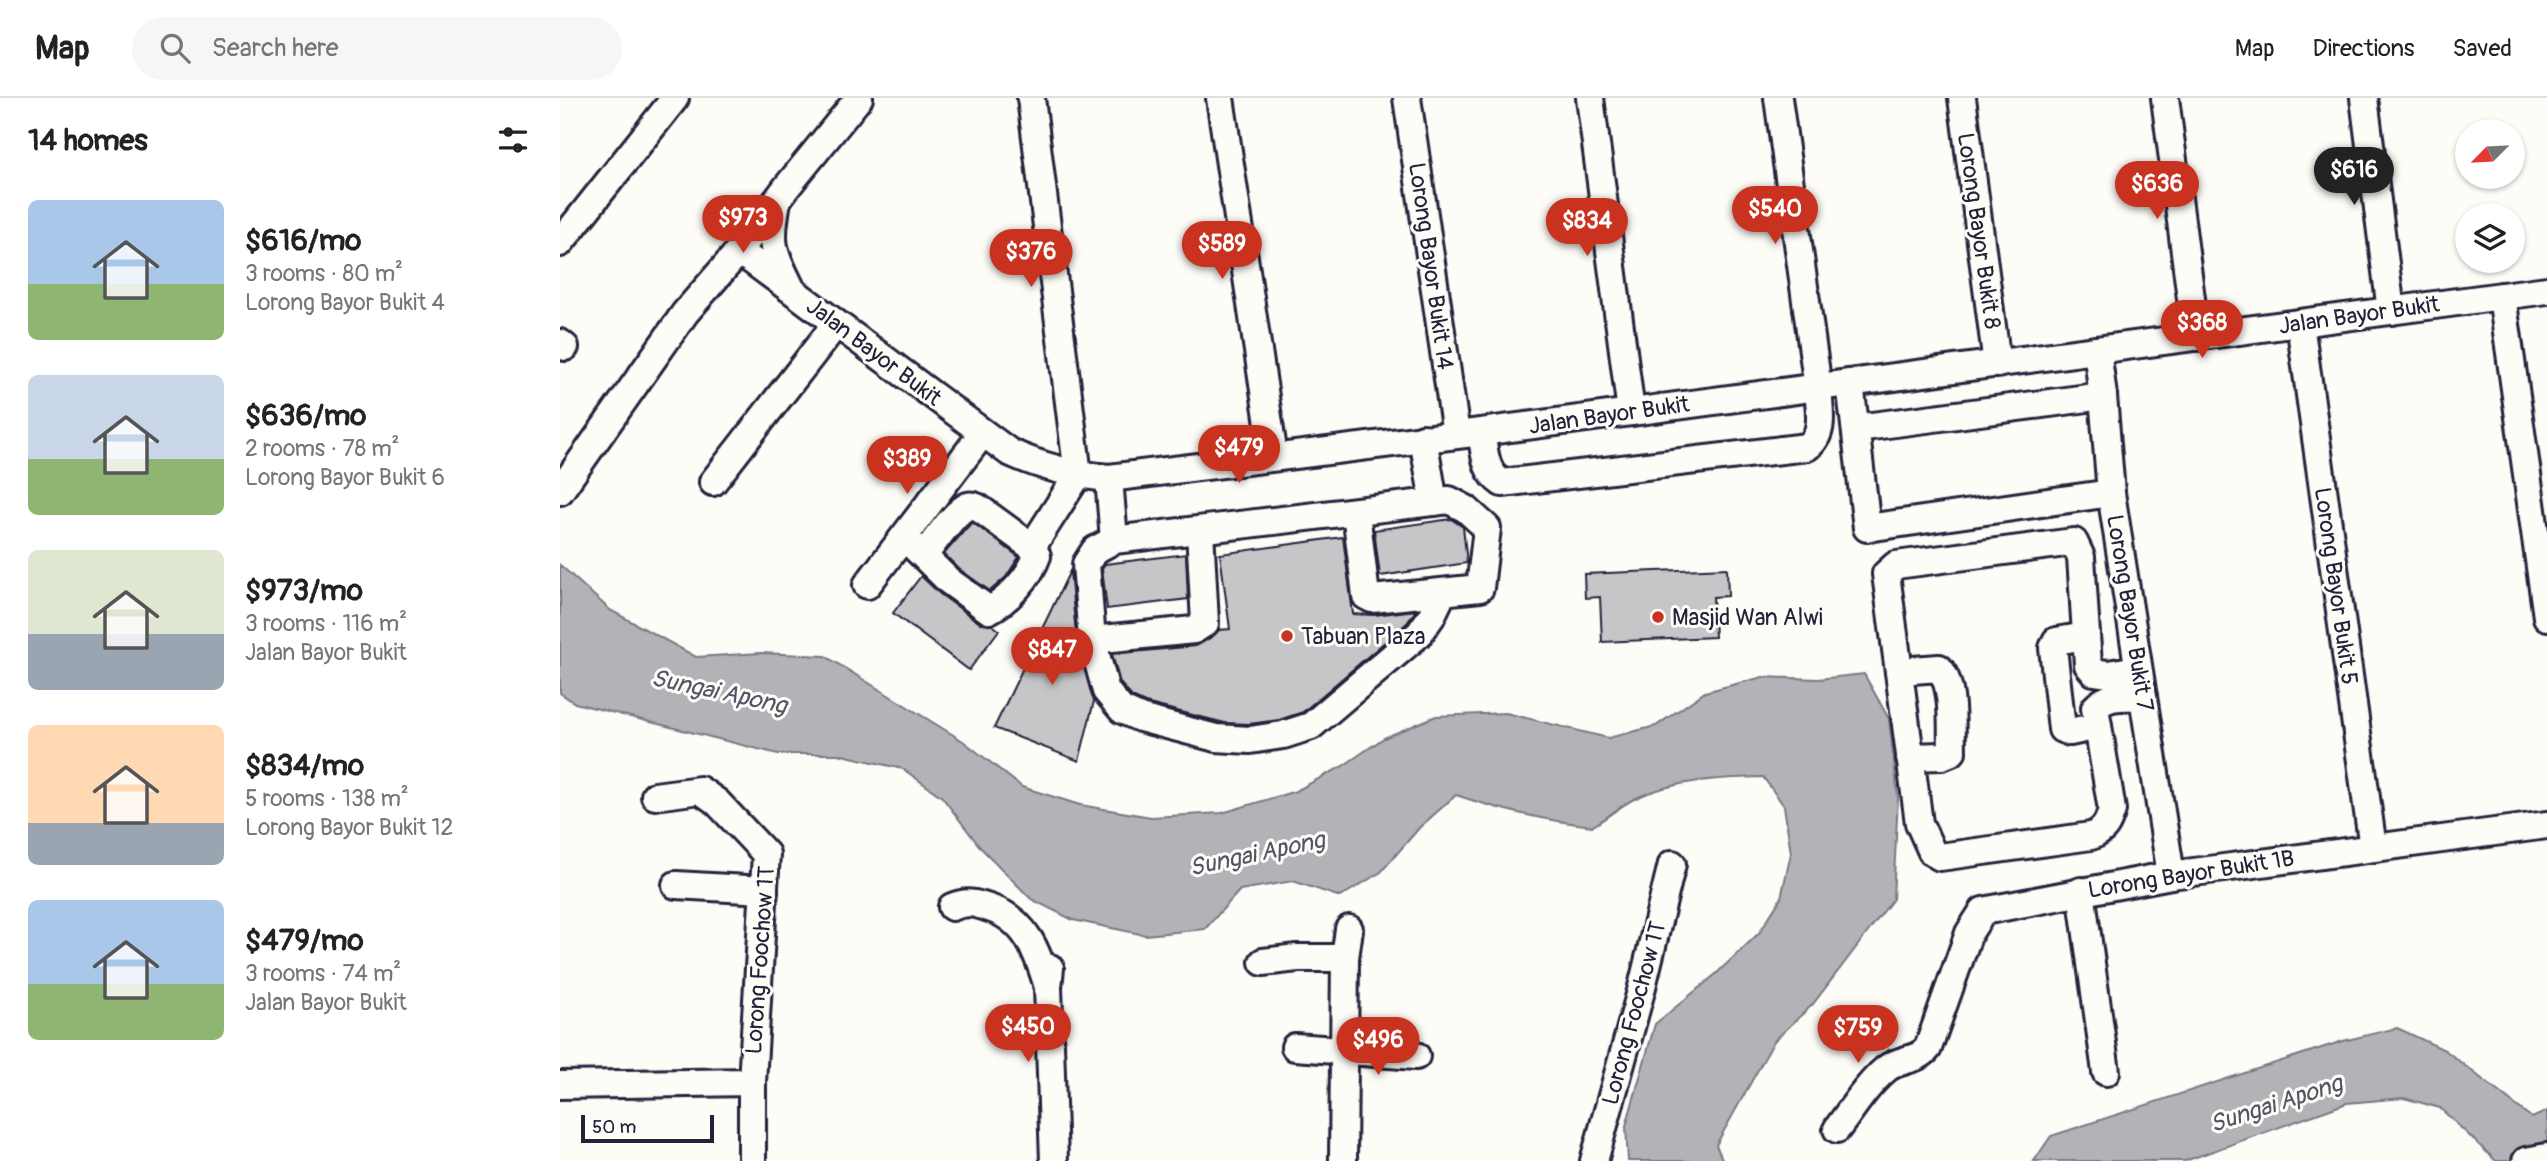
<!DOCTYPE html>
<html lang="en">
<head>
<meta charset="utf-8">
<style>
	:root { --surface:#fff; --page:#f6f6f6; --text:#222; --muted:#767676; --line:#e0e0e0; --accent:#c8321e }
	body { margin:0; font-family:Pangolin,sans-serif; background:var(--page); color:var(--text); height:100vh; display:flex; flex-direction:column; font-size:26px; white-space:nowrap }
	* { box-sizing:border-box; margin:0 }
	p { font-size:23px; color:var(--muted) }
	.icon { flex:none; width:38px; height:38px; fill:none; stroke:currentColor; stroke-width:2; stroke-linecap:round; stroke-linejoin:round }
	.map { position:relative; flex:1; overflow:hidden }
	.drawer { display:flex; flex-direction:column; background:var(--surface); width:560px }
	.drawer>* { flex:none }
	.needle { width:46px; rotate:246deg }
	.buttons { position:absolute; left:1895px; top:21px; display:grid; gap:14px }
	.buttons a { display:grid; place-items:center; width:70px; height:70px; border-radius:50%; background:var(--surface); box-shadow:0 2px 5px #0004; font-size:35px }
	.scale { position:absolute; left:21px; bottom:18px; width:133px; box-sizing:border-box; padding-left:7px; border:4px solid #22223b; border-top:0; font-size:19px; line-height:24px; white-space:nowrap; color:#22223b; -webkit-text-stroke:5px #fdfcf7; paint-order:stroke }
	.price { position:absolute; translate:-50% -60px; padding:0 16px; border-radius:24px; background:var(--accent); color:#fff; font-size:23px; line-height:46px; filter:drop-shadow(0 2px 4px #0008) }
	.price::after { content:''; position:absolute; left:50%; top:42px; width:21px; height:16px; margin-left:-10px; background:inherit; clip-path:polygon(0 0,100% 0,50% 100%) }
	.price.selected { background:#222; color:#fff }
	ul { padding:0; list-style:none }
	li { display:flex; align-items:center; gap:21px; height:175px; padding:0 28px }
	li span { display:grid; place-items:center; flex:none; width:196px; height:140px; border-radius:10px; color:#555 }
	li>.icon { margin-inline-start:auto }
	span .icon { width:84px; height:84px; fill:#fffc; stroke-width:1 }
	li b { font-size:30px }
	h2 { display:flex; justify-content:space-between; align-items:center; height:84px; padding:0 28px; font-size:30px }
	header { display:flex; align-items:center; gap:42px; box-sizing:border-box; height:98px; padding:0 35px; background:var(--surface); border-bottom:2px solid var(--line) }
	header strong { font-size:33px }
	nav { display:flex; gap:38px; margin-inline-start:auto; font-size:24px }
	.search { width:490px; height:63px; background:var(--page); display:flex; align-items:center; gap:18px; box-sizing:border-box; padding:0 24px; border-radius:38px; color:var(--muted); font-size:26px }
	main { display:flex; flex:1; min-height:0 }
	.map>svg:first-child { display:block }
	.water { fill:#b2b2b7; stroke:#787885; stroke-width:2 }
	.building { fill:#c6c6c8; stroke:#22223b; stroke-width:2 }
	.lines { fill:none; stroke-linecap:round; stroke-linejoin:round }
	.minor-casing { stroke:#22223b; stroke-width:32 }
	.minor { stroke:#fdfcf7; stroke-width:26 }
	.poi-dot { fill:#c8321e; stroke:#fdfcf7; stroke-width:2.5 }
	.labels { text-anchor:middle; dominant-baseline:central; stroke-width:6; stroke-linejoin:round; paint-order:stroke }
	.street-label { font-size:23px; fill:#22223b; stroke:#fdfcf7 }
	.poi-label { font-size:23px; fill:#22223b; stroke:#fdfcf7; text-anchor:start }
	.water-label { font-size:24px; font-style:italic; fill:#545466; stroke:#fdfcf7 }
</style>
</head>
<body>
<header>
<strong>Map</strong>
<div class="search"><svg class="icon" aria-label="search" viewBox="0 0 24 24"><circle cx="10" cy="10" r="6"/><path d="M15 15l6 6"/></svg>Search here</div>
<nav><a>Map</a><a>Directions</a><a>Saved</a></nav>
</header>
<main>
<section class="drawer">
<h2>14 homes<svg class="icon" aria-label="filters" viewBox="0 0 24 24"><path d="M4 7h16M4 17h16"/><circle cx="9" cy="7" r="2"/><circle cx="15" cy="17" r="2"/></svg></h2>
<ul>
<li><span style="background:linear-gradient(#a9c7e8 60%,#8fb573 0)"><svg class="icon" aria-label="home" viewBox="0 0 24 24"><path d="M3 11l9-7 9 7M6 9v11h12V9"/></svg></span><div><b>$616/mo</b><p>3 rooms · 80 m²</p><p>Lorong Bayor Bukit 4</p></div></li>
<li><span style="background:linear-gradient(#c9d6e8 60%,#8fb573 0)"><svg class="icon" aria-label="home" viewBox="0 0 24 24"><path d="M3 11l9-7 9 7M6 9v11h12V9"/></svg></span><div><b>$636/mo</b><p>2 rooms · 78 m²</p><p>Lorong Bayor Bukit 6</p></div></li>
<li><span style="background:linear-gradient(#dfe7d0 60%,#9aa5b1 0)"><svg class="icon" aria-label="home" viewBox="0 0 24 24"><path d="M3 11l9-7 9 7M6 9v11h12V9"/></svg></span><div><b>$973/mo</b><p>3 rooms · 116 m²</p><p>Jalan Bayor Bukit</p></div></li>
<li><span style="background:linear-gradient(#ffd9b3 70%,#9aa5b1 0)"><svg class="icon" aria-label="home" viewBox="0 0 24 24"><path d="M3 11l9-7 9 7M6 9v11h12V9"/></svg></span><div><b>$834/mo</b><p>5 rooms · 138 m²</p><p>Lorong Bayor Bukit 12</p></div></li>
<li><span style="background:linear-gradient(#a9c7e8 60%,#8fb573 0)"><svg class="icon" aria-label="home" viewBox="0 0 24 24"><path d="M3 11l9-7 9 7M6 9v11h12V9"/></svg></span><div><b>$479/mo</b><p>3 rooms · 74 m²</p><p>Jalan Bayor Bukit</p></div></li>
</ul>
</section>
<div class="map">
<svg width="1987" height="1063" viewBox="0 0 1987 1063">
	<rect width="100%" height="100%" fill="#fdfcf7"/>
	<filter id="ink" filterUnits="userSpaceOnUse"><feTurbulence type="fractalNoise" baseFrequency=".0143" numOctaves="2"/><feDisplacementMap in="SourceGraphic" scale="14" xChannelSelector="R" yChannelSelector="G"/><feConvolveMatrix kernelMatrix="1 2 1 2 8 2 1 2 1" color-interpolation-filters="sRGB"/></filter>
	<g filter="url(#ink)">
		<!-- water -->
		<g class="water">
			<path d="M0 467 50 512 136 559 201 555 265 558 403 643 462 689 520 707 591 719 662 715 736 693 783 668 824 640 876 618 946 615 1048 640 1096 628 1145 594 1203 579 1258 581 1304 576 1329 621 1338 699 1333 801 1253 906 1214 943 1156 1047 1163 1063H1068L1066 1028 1095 926 1156 876 1199 835 1221 800 1231 755 1224 708 1203 679C1161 680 1113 682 1074 701 1060 708 1047 720 1033 728 982 722 944 713 896 697L860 729 821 774 780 799 733 783 680 792 645 831 585 837 513 822 471 801 421 750 382 699 343 671 278 656H218L15 605 0 595Z"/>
			<polygon points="1837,930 1885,952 1972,1020 1987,1013 1987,1063 1936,1063 1880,1010 1844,1000 1787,1005 1625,1063 1474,1063 1491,1038 1783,943"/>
		</g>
		<!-- building -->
		<g class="building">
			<polygon points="891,421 903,429 907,465 820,478 814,432"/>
			<polygon points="412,424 459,459 446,479 430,493 399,471 384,456"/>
			<polygon points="783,439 793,516 814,517 856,512 847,525 743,614 719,622 689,626 665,625 585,605 572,599 560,585 552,556 636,548 653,538 659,532 670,531 660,456"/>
			<polygon points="626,456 628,501 547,511 542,470 545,466"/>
			<polygon points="1167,470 1168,498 1153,499 1155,539 1042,544 1040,499 1025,500 1024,476"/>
			<polygon points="510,473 517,546 534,603 519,663 434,630"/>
			<polygon points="361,478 380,496 420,525 432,527 439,532 409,572 333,515"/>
		</g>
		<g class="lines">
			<defs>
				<g id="minor">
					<polyline points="471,0 518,377 472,449"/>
					<polyline points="660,0 714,359"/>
					<polyline points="847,0 896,336"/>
					<polyline points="1030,0 1071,314"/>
					<polyline points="1402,0 1437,266"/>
					<polyline points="1605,0 1636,239"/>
					<polyline points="1804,0 1831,213"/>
					<path d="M217 103C209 147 212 151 231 190"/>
					<polyline points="0,145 115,0"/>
					<path d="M179 153 449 354C482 369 513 377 549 380L921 334 1987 192"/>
					<polyline points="1942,198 1987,519"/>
					<polyline points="1740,225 1813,750"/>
					<polyline points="0,245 5,249"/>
					<polyline points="1537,252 1543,298 1551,395 1611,777"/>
					<polyline points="1290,285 1307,430 1551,395"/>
					<polyline points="1297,330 1543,298"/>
					<path d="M921 334C925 354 924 373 942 385L1247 349C1266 336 1259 311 1258 290L1218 0"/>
					<polyline points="863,340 874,404"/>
					<polyline points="549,380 554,442"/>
					<polyline points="153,384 276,226"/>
					<polyline points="0,393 125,215 179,153 226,90 299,0"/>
					<polyline points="796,414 806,498 812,501 920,490 927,430 906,411 889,402 554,442 535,452 526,466 532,542 546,593 562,612 580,620 656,640 690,642 723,637 751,628 859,536 871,519 883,494"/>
					<path d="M345 440 389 483 429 512C448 503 470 478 477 458L472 449 424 414C420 411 414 406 408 408 395 413 373 446 364 457"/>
					<polyline points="307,487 422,336"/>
					<polyline points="1526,538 1496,543 1493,550 1502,631 1510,634 1538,628"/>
					<polyline points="532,542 634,532 645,525 640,432"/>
					<path d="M1578 571 1548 576 1534 574 1528 567 1521 459 1514 444 1336 467 1326 476 1359 725 1372 754 1380 759 1531 738C1545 733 1548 725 1552 712L1535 610C1548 596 1564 599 1583 599"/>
					<path d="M1339 573 1379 570C1395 587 1391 630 1392 654L1382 658 1350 659"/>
					<polyline points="95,698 140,692 157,704 206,756 192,984 192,1063"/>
					<polyline points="116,787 204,792"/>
					<polyline points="1521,793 1546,974"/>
					<path d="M392 809C406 803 415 805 429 810 466 821 478 855 488 889"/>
					<polyline points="703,864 737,860 785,860"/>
					<polyline points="490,870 488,889 494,1063"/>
					<polyline points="735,949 856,958"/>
					<polyline points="0,987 192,984"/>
					<path d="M1277 1031C1292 1011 1307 987 1326 971 1339 960 1357 964 1368 950L1409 835 1423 813 1611 777 1987 727"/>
					<polyline points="783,1063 785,860 789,831"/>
					<polyline points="1034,1063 1081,893 1112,766"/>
					<polyline points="1966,1063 1987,1059"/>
				</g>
			</defs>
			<!-- minor casing -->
			<use href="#minor" class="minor-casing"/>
			<!-- minor -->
			<use href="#minor" class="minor"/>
		</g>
	</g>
	<!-- markers -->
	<g class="poi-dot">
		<circle cx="1098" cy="519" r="7"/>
		<circle cx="727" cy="538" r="7"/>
	</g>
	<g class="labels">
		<!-- street labels -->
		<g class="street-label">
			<text transform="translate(1419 133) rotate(82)">Lorong Bayor Bukit 8</text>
			<text transform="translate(871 168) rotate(82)">Lorong Bayor Bukit 14</text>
			<text transform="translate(1799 217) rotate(-8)">Jalan Bayor Bukit</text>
			<text transform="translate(314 254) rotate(37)">Jalan Bayor Bukit</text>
			<text transform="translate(1049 317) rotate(-8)">Jalan Bayor Bukit</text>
			<text transform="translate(1776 488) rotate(82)">Lorong Bayor Bukit 5</text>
			<text transform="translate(1570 515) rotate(81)">Lorong Bayor Bukit 7</text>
			<text transform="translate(1631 776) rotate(-9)">Lorong Bayor Bukit 1B</text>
			<text transform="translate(200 862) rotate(-86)">Lorong Foochow 1T</text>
			<text transform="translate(1074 915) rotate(-75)">Lorong Foochow 1T</text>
		</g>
		<!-- poi labels -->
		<g class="poi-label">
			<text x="1112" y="519">Masjid Wan Alwi</text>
			<text x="741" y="538">Tabuan Plaza</text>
		</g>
		<!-- water labels -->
		<g class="water-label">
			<text transform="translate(159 594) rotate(12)">Sungai Apong</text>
			<text transform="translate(697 756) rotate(-12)">Sungai Apong</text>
			<text transform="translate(1716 1006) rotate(-18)">Sungai Apong</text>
		</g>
	</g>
</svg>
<div class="buttons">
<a><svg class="needle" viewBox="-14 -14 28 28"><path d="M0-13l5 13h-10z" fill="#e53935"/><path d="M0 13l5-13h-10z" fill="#767676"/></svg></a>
<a><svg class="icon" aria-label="layers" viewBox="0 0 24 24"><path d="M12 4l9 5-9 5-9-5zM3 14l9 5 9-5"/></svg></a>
</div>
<div class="scale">50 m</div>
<b class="price selected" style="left:1794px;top:109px">$616</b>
<b class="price" style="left:1597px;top:123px">$636</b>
<b class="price" style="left:1215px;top:148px">$540</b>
<b class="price" style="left:183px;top:157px">$973</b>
<b class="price" style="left:1027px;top:160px">$834</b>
<b class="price" style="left:662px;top:183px">$589</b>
<b class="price" style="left:471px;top:191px">$376</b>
<b class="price" style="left:1642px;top:262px">$368</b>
<b class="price" style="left:679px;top:387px">$479</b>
<b class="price" style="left:347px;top:398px">$389</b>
<b class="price" style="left:492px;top:589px">$847</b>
<b class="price" style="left:468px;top:966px">$450</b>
<b class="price" style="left:1298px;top:967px">$759</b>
<b class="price" style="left:818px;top:979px">$496</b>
</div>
</main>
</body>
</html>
